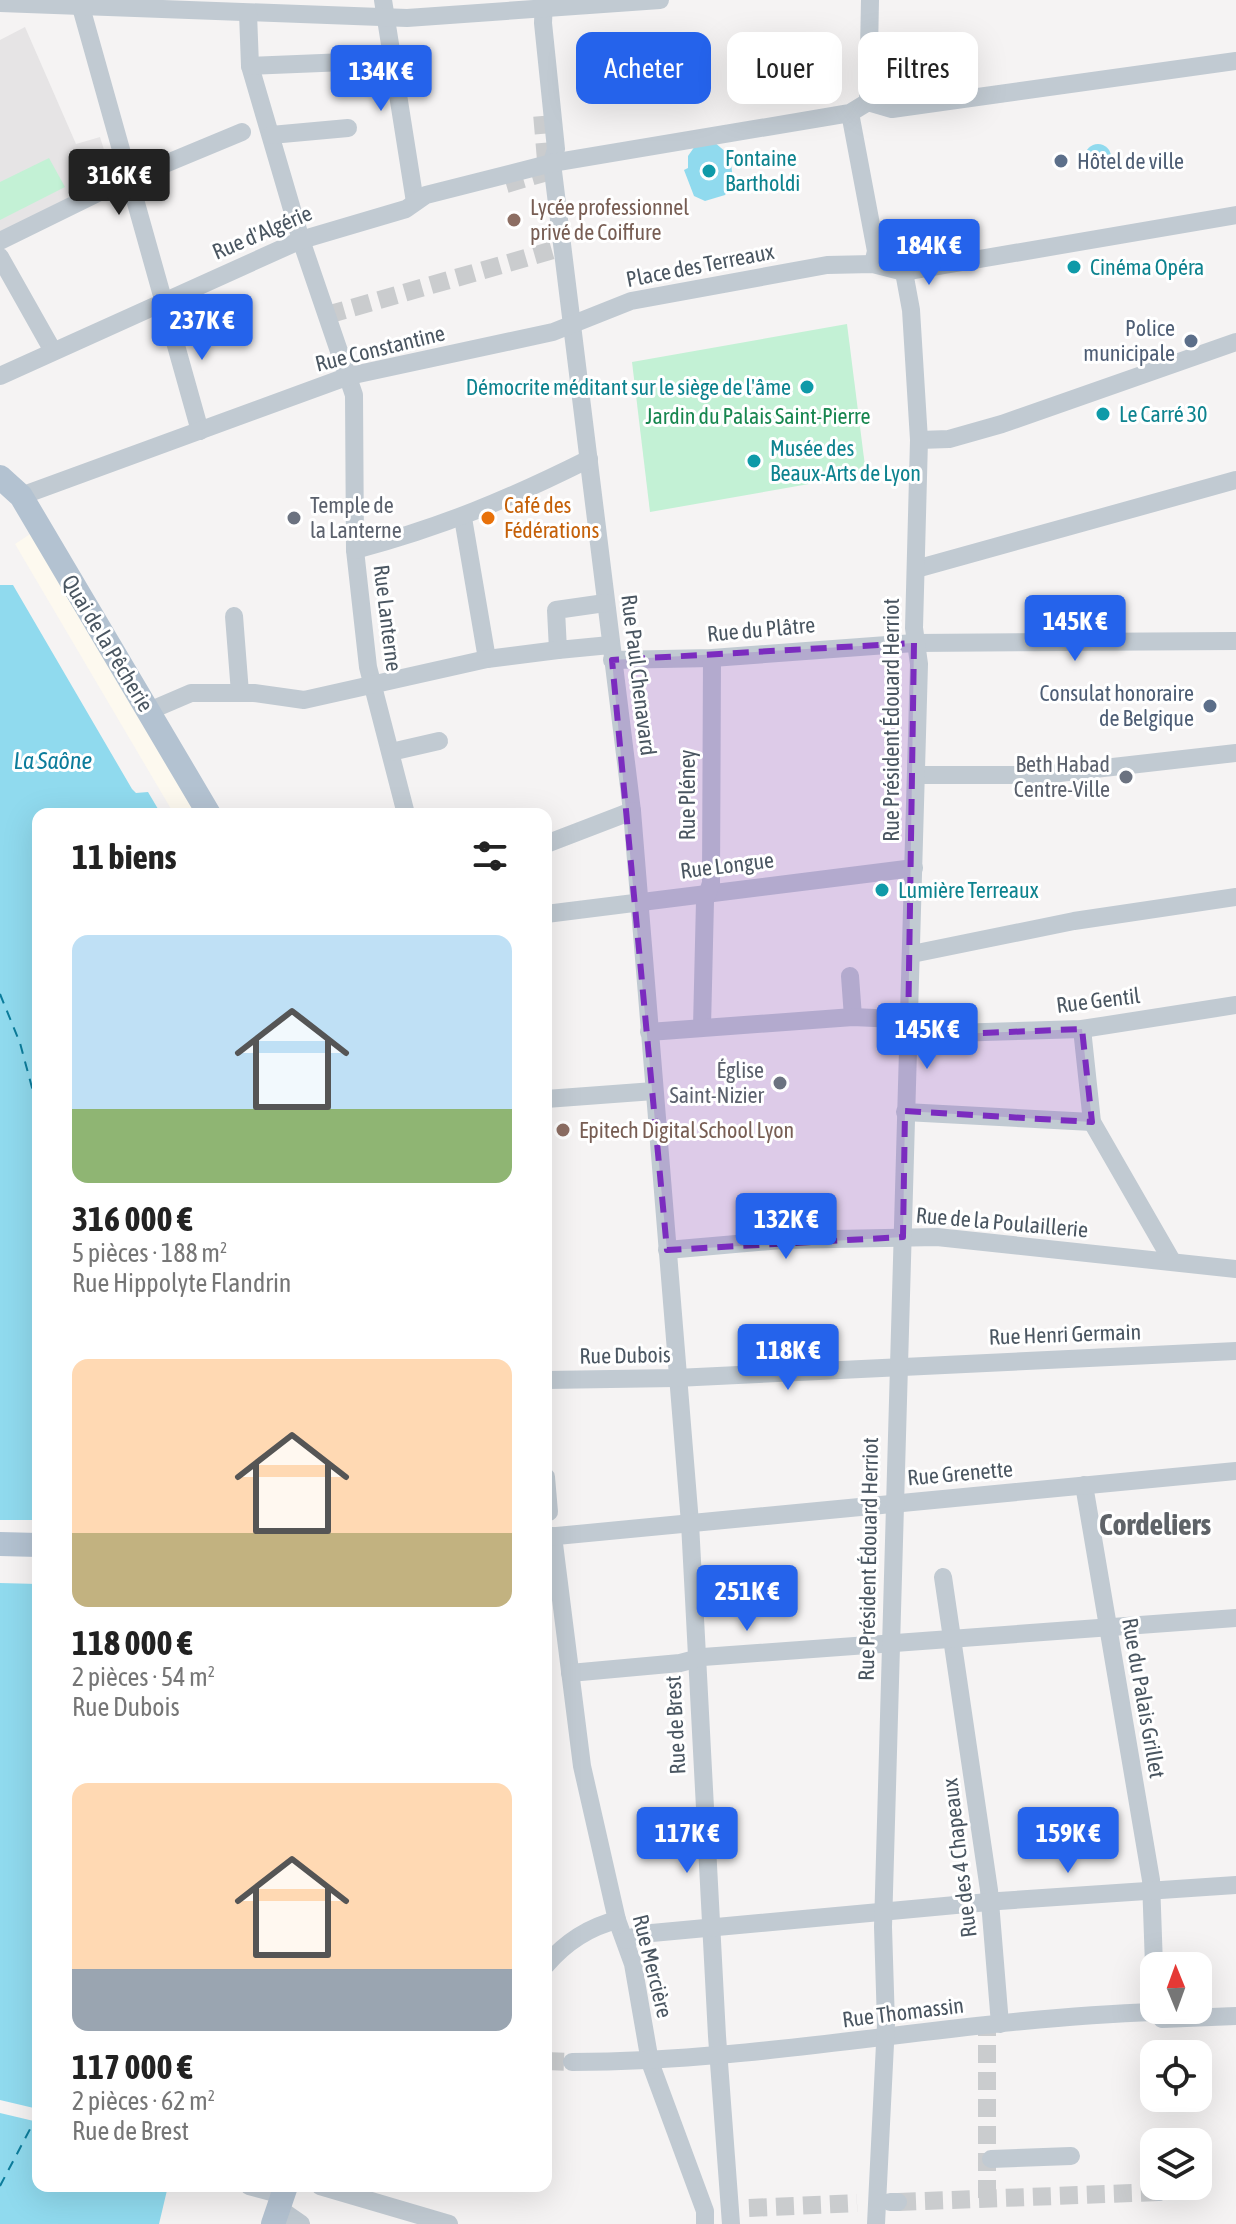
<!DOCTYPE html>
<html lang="fr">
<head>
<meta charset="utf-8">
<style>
	:root { --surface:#fff; --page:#f6f6f6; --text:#222; --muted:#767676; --accent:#2563eb }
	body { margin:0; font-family:"Asap Condensed",sans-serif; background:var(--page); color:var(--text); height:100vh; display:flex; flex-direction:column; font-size:30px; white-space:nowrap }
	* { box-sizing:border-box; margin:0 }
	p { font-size:26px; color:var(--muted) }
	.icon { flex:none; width:44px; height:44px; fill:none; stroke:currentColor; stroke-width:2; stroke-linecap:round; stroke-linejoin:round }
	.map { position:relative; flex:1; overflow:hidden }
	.drawer { position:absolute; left:32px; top:808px; width:520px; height:1384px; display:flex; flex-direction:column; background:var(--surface); border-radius:16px; box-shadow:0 8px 32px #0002 }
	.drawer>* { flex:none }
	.hud { position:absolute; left:576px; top:32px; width:540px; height:72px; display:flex; gap:16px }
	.needle { width:52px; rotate:359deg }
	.fabs { position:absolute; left:1140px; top:1952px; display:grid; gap:16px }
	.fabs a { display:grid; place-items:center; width:72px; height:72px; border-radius:16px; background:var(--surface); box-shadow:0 8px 32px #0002; font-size:40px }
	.price { position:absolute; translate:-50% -68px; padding:0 18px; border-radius:8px; background:var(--accent); color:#fff; font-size:26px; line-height:52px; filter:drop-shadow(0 2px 4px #0008) }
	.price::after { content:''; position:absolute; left:50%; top:48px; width:24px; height:18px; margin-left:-12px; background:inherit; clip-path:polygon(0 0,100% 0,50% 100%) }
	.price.selected { background:#222; color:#fff }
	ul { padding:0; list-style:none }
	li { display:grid; align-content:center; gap:16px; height:424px; padding:0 40px }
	li span { display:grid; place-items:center; height:248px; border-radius:16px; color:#555 }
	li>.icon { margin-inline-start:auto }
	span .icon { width:144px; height:144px; fill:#fffc; stroke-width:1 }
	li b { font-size:34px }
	h2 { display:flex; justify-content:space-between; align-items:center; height:96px; padding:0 40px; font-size:34px }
	.tag { padding:0 28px; border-radius:16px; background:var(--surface); box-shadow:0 8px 32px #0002; font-size:28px; line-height:72px }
	.tag.selected { background:var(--accent); color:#fff }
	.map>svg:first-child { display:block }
	.commercial { fill:#fdf9ef }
	.education { fill:#e6e4e5 }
	.green { fill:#c3f1d5 }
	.water { fill:#90daee }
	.pier { fill:#f5f3f3 }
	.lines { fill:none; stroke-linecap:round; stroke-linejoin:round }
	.ferry { stroke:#0c7c9b; stroke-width:2; stroke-dasharray:10 8; stroke-linecap:butt }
	.minor-tunnel { stroke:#caccce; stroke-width:18; stroke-dasharray:18 9; stroke-linecap:butt }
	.minor { stroke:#c1cad2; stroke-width:18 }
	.major { stroke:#b3c2d1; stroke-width:24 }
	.marked { fill:#7b2cbf; fill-opacity:0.2; stroke:#7b2cbf; stroke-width:6; stroke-dasharray:16 10; stroke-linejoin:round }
	.service-dot { fill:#5c6f8a; stroke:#fff; stroke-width:3 }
	.culture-dot { fill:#0f9aa8; stroke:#fff; stroke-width:3 }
	.education-dot { fill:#8d6e63; stroke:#fff; stroke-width:3 }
	.worship-dot { fill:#6b7280; stroke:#fff; stroke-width:3 }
	.food-dot { fill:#e8710a; stroke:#fff; stroke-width:3 }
	.labels { text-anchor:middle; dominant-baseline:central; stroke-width:6; stroke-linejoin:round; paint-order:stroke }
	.culture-label { font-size:22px; fill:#0d838f; stroke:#fff; text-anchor:start }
	.service-label { font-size:22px; fill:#4e5e75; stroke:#fff; text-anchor:end }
	.education-label { font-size:22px; fill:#785e54; stroke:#fff; text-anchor:start }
	.street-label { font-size:22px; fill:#4a5661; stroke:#fff }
	.park-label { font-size:22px; fill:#17864f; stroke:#fff }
	.worship-label { font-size:22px; fill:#5b616d; stroke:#fff; text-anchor:end }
	.food-label { font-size:22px; fill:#c56008; stroke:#fff; text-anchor:start }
	.water-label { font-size:24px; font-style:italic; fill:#0c7c9b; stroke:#fff }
	.district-label { font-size:30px; font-weight:bold; fill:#5f6368; stroke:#fff }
</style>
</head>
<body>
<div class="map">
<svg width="1236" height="2224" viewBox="0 0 1236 2224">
	<rect width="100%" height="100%" fill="#f5f3f3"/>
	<!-- commercial -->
	<polygon class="commercial" points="36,530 207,814 174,814 15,544"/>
	<!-- education -->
	<polygon class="education" points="25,27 76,144 100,137 110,169 104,182 0,232 0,40"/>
	<!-- green -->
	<g class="green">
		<polygon points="49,158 65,187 0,220 0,182"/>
		<polygon points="847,324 866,474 650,512 632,362"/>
	</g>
	<!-- water -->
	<g class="water">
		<polygon points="714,142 727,153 727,160 731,161 733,182 725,195 705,201 694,196 684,170 688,168 688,156 695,146"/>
		<circle cx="1098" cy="157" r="13"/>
		<polygon points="0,585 13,585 132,789 136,793 148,792 161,814 38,814 38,2186 168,2186 159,2224 0,2224"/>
	</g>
	<!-- pier -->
	<g class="pier">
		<polygon points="0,1520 38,1520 38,1584 0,1583"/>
		<polygon points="0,2100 38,2109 38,2122 0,2113"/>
	</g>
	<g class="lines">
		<!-- ferry -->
		<g class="ferry">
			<polyline points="0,994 20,1043 38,1110"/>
			<polyline points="0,2186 38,2114"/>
		</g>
		<!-- minor-tunnel -->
		<g class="minor-tunnel">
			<polyline points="506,184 547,172 542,113"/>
			<polyline points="327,315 564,247"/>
			<polyline points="546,2061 572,2062"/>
			<polyline points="987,2198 987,2032"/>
			<polyline points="898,2202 1159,2192"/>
			<polyline points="749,2208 857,2203"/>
		</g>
		<!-- minor -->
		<g class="minor">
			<polyline points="79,0 200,431"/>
			<polyline points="383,0 415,202"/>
			<polyline points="544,0 543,23 556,149 552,163 632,811 690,1523 717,2036 731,2224"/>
			<polyline points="0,3 407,18 660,0"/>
			<polyline points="248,13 250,66 301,240 354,395 355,550 368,667 406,814"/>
			<polyline points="250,66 395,60"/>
			<polyline points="868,102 892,109 1236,61"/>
			<polyline points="868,102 870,0"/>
			<polyline points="850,113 876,251 873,264"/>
			<polyline points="271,135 348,128"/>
			<polyline points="0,241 112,186 242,132"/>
			<polyline points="0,257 53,351"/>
			<polyline points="0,376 301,240 406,209 426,195 552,163 850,113 868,102"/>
			<polyline points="919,440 949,439 1002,424 1236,342"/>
			<polyline points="21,496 349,376 553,332 631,301 827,265 873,264 904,272 1236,215"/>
			<polyline points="463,518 487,659"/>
			<path d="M355 550C442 527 509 499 589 459"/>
			<polyline points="916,569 1236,480"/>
			<polyline points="605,603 556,610 558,650 610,645"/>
			<polyline points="234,616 240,693"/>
			<polyline points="612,660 712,658 914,643 1236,641"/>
			<polyline points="149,711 191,693 254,693 304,700 487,659 558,650"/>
			<polyline points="391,752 439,741"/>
			<polyline points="917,775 1042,775 1236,753"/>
			<polyline points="546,844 632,811"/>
			<polyline points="546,914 914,868"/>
			<polyline points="912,954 1074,921 1236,897"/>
			<polyline points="850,976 853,1017"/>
			<polyline points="702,1027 705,901 711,883 712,658"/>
			<polyline points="1082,1029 1092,1122 1172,1261"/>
			<polyline points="649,1032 853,1017 896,1019 919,1034 1082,1029 1236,1005"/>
			<polyline points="546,1099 654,1091"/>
			<polyline points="905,1112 1092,1122"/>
			<polyline points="667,1250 782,1240 937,1237 1236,1269"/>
			<polyline points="546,1380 676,1378 1236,1351"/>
			<polyline points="546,1477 549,1512"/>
			<polyline points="1084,1485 1151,1880 1154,1966"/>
			<polyline points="553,1536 582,1766 617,1920 633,1964 650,2062 705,2211 705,2224"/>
			<polyline points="546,1537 1236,1471"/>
			<polyline points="943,1577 989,1890 1000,2024"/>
			<polyline points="570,1673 680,1663 703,1657 1236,1618"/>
			<polyline points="626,1940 641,1934 999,1901 1236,1885"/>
			<path d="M546 1965C565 1943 589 1927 617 1920"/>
			<path d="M572 2062C768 2062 961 2018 1156 2012L1162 2019 1236 2016"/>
			<polyline points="991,2159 1071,2156"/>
			<polyline points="249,2186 283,2195"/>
			<polyline points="320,2186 449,2224"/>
			<polyline points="1159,2192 1168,2186"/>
			<polyline points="890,2202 898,2202"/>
			<polyline points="278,2208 301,2224"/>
			<polyline points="876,2224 886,2024 883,1927 919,664 914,628 919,440 911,310 904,272"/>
		</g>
		<!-- major -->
		<g class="major">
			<polyline points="0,477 21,496 209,814"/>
			<polyline points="0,1544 38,1545"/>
			<polyline points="273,2224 286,2186"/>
		</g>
	</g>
	<!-- marked area -->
	<path class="marked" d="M914 643 908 1036 1082 1029 1092 1122 905 1111 903 1237 667 1250 612 660Z"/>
	<!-- markers -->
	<g class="service-dot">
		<circle cx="1061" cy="161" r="8"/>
		<circle cx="1191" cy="341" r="8"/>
		<circle cx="1210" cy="706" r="8"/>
	</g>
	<g class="culture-dot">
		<circle cx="709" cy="171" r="8"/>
		<circle cx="1074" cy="267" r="8"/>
		<circle cx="807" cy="387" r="8"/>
		<circle cx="1103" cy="414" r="8"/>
		<circle cx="754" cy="461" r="8"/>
		<circle cx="882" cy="890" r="8"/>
	</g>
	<g class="education-dot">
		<circle cx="514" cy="220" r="8"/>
		<circle cx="563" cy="1130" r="8"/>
	</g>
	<g class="worship-dot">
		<circle cx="294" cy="518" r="8"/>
		<circle cx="1126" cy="777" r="8"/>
		<circle cx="780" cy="1083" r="8"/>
	</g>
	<circle class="food-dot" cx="488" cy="518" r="8"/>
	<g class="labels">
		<!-- culture labels -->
		<g class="culture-label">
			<text x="725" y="158">Fontaine<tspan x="725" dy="25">Bartholdi</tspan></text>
			<text x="1090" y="267">Cinéma Opéra</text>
			<text x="791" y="387" text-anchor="end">Démocrite méditant sur le siège de l'âme</text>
			<text x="1119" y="414">Le Carré 30</text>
			<text x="770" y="448">Musée des<tspan x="770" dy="25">Beaux-Arts de Lyon</tspan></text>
			<text x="898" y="890">Lumière Terreaux</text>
		</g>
		<!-- service labels -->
		<g class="service-label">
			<text x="1077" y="161" text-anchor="start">Hôtel de ville</text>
			<text x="1175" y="328">Police<tspan x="1175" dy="25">municipale</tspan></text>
			<text x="1194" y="693">Consulat honoraire<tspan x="1194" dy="25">de Belgique</tspan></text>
		</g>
		<!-- education labels -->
		<g class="education-label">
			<text x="530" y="207">Lycée professionnel<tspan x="530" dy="25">privé de Coiffure</tspan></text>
			<text x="579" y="1130">Epitech Digital School Lyon</text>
		</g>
		<!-- street labels -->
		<g class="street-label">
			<text transform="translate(262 232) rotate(-23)">Rue d'Algérie</text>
			<text transform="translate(700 265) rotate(-11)">Place des Terreaux</text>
			<text transform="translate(380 348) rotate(-14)">Rue Constantine</text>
			<text transform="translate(388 618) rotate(83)">Rue Lanterne</text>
			<text transform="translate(761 629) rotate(-5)">Rue du Plâtre</text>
			<text transform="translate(108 643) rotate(59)">Quai de la Pêcherie</text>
			<text transform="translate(639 675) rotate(83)">Rue Paul Chenavard</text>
			<text transform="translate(891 720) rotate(-90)">Rue Président Édouard Herriot</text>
			<text transform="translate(687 795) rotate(-90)">Rue Pléney</text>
			<text transform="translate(727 865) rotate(-7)">Rue Longue</text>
			<text transform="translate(1098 1000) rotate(-7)">Rue Gentil</text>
			<text transform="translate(1002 1222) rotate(5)">Rue de la Poulaillerie</text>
			<text transform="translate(1065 1334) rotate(-2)">Rue Henri Germain</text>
			<text transform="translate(625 1355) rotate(-1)">Rue Dubois</text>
			<text transform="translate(960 1473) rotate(-5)">Rue Grenette</text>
			<text transform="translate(868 1559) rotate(-89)">Rue Président Édouard Herriot</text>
			<text transform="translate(1144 1698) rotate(80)">Rue du Palais Grillet</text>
			<text transform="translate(675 1725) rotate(-93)">Rue de Brest</text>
			<text transform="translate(959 1858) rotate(-97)">Rue des 4 Chapeaux</text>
			<text transform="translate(653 1966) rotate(76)">Rue Mercière</text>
			<text transform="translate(903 2012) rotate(-7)">Rue Thomassin</text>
		</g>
		<!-- park labels -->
		<g class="park-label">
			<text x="758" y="416">Jardin du Palais Saint-Pierre</text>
		</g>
		<!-- worship labels -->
		<g class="worship-label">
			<text x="310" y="505" text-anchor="start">Temple de<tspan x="310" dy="25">la Lanterne</tspan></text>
			<text x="1110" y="764">Beth Habad<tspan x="1110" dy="25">Centre-Ville</tspan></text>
			<text x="764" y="1070">Église<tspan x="764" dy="25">Saint-Nizier</tspan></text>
		</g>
		<!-- food labels -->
		<g class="food-label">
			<text x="504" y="505">Café des<tspan x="504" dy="25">Fédérations</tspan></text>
		</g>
		<!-- water labels -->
		<g class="water-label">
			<text x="53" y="760">La Saône</text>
		</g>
		<!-- district labels -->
		<g class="district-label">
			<text x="1155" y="1524">Cordeliers</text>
		</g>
	</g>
</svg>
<div class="fabs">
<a><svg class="needle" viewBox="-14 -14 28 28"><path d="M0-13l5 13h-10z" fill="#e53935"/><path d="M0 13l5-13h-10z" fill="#767676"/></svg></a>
<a><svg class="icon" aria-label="locate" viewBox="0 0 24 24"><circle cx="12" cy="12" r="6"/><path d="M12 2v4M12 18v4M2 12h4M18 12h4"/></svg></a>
<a><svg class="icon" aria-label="layers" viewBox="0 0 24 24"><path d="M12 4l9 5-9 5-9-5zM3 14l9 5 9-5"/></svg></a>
</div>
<b class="price" style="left:381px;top:113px">134K €</b>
<b class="price selected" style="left:119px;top:217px">316K €</b>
<b class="price" style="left:929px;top:287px">184K €</b>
<b class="price" style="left:202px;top:362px">237K €</b>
<b class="price" style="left:1075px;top:663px">145K €</b>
<b class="price" style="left:927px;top:1071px">145K €</b>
<b class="price" style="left:786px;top:1261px">132K €</b>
<b class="price" style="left:788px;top:1392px">118K €</b>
<b class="price" style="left:747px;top:1633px">251K €</b>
<b class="price" style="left:687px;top:1875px">117K €</b>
<b class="price" style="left:1068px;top:1875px">159K €</b>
<div class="hud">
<a class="tag selected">Acheter</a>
<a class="tag">Louer</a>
<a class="tag">Filtres</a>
</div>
<section class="drawer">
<h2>11 biens<svg class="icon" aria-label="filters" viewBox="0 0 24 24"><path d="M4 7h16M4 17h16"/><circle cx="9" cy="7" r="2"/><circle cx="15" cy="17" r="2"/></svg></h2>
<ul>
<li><span style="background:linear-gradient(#bfe0f5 70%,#8fb573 0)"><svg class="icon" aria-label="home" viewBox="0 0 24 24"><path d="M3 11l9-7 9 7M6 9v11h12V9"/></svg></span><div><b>316 000 €</b><p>5 pièces · 188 m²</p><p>Rue Hippolyte Flandrin</p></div></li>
<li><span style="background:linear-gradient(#ffd9b3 70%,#c2b280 0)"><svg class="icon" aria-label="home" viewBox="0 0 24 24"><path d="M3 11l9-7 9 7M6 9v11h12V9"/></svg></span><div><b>118 000 €</b><p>2 pièces · 54 m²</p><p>Rue Dubois</p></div></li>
<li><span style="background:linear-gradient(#ffd9b3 75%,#9aa5b1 0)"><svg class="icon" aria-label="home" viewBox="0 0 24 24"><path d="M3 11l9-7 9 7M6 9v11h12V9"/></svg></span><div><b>117 000 €</b><p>2 pièces · 62 m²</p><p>Rue de Brest</p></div></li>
</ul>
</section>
</div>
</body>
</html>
